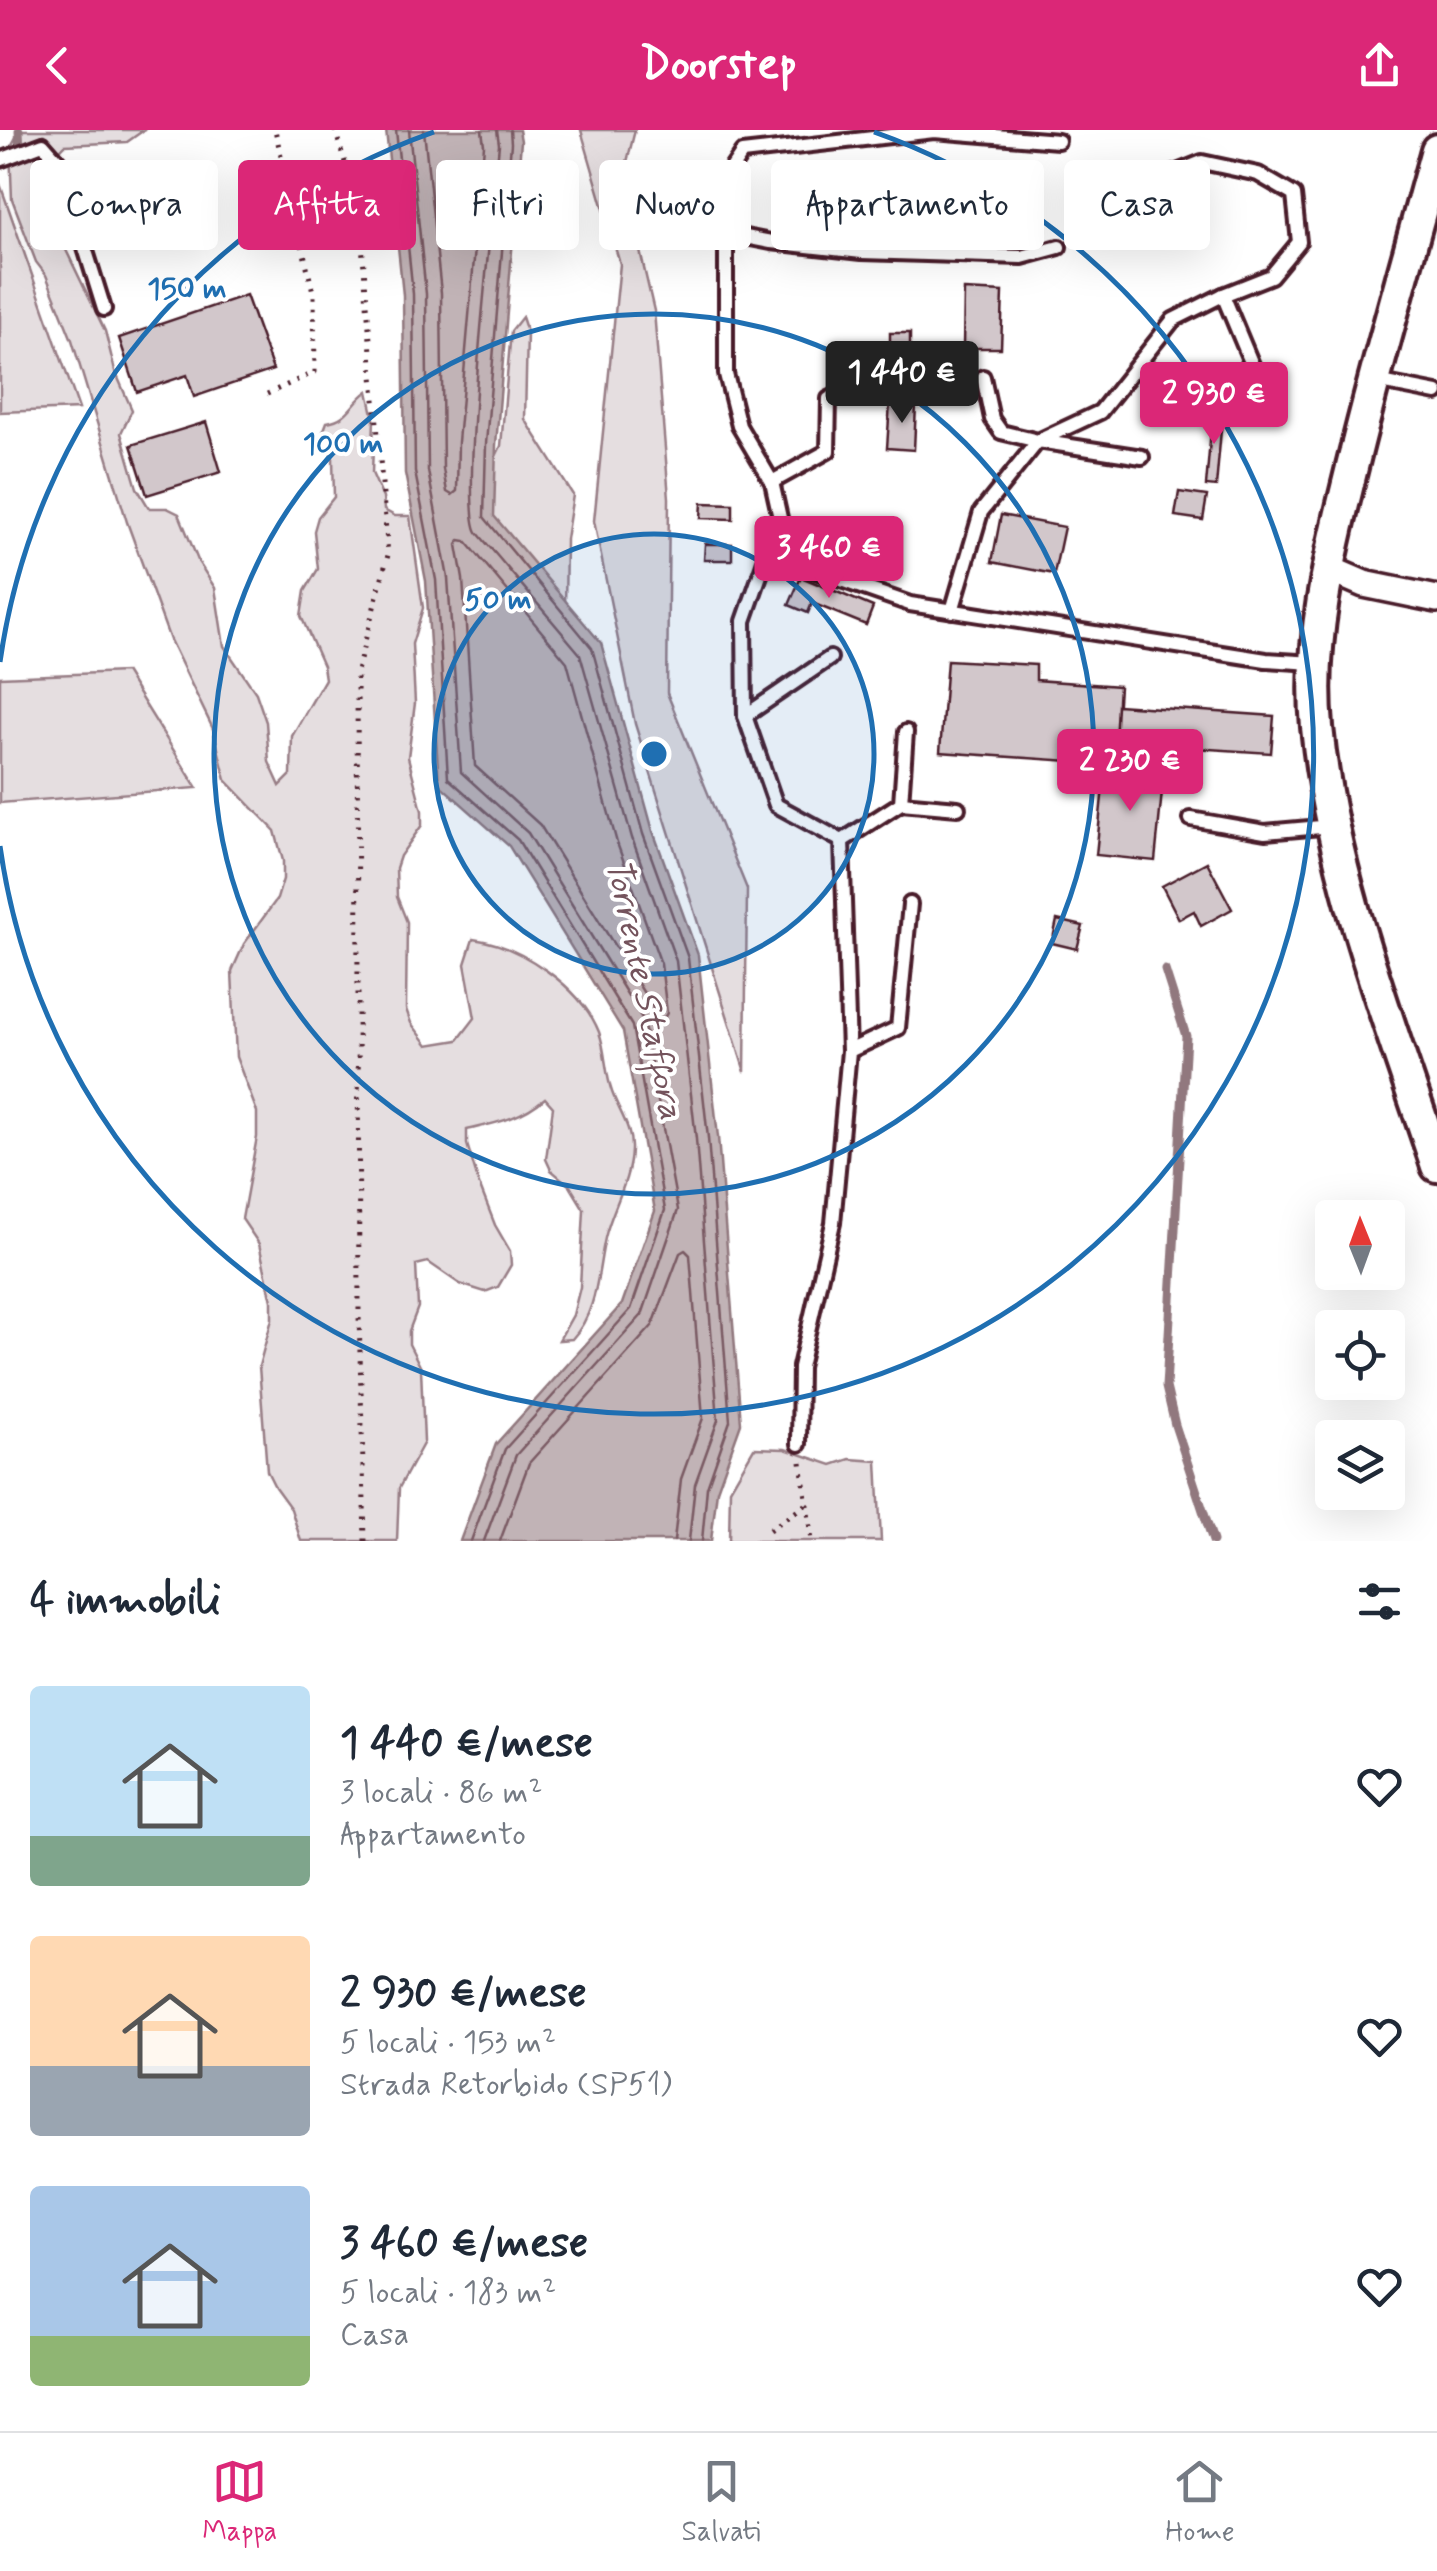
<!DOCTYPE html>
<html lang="it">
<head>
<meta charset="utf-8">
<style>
	:root { --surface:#fff; --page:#f6f6f7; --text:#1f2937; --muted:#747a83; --line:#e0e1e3; --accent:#db2777 }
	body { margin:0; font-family:Mynerve,sans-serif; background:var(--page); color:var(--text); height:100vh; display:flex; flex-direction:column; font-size:38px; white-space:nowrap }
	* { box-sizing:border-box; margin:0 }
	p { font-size:32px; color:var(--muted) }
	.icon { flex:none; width:55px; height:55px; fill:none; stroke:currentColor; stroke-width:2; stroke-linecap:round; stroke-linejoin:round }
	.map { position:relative; height:1411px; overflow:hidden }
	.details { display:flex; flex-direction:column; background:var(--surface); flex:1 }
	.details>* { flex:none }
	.hud { position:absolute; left:30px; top:30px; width:1378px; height:90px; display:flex; gap:20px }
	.needle { width:65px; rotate:359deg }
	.tools { position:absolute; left:1315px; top:1070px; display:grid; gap:20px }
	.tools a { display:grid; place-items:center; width:90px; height:90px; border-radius:10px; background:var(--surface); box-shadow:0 10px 40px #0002; font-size:50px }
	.price { position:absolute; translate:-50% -85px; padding:0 22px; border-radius:10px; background:var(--accent); color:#fff; font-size:32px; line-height:65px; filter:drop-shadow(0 2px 5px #0008) }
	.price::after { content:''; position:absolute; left:50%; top:60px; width:30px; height:22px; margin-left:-15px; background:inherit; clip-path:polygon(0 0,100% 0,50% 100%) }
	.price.on { background:#222; color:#fff }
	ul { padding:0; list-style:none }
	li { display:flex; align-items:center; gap:30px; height:250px; padding:0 30px }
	li span { display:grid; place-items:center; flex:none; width:280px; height:200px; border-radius:10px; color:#555 }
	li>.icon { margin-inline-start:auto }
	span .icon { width:120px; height:120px; fill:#fffc; stroke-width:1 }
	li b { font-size:42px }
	h2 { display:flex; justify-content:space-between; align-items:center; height:120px; padding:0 30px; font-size:42px }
	.pill { padding:0 35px; border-radius:10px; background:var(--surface); box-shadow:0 10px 40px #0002; font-size:35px; line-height:90px }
	.pill.on { background:var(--accent); color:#fff }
	header { display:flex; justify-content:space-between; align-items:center; height:130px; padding:0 30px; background:var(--accent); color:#fff; font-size:45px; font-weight:700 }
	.dock { display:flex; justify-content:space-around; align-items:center; height:140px; border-top:2px solid var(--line); background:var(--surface); font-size:28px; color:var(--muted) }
	.dock a { display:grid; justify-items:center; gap:5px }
	.dock .on { color:var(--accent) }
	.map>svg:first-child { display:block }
	.green { fill:#e5dee0; stroke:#987e86; stroke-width:2.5 }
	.water { fill:#c1b3b6; stroke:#91787e; stroke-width:2.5 }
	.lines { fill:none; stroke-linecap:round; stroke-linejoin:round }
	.shore { stroke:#7a5a63; stroke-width:2.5 }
	.stream { stroke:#91787e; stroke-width:9 }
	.building { fill:#d2c7cb; stroke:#4a1f2b; stroke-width:2.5 }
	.service-casing { stroke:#4a1f2b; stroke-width:20 }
	.minor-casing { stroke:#4a1f2b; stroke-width:32 }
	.tertiary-casing { stroke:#4a1f2b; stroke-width:38 }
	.path { stroke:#4a1f2b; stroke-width:5; stroke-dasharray:2.5 8; stroke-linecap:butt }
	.service { stroke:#fff; stroke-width:12 }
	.minor { stroke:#fff; stroke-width:25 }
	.tertiary { stroke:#fff; stroke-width:30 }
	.ring { fill:none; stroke:#1f6fb2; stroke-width:5 }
	.labels { text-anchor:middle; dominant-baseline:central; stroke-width:8; stroke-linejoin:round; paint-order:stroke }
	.water-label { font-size:35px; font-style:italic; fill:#74535c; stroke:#fff }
	.centre { fill:#1f6fb2; stroke:#fff; stroke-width:5 }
	.ring-label { font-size:30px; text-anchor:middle; font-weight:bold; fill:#1f6fb2; stroke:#fff; stroke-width:8; stroke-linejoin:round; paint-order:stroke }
</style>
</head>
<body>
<header><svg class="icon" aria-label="back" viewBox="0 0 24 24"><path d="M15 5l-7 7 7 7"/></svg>Doorstep<svg class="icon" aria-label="share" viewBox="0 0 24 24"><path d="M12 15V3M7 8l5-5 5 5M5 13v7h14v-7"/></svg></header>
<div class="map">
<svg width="1437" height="1411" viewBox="0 0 1437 1411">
	<rect width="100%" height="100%" fill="#fff"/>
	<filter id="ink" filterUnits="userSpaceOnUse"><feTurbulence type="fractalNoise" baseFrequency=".01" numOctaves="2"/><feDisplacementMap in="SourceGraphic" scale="20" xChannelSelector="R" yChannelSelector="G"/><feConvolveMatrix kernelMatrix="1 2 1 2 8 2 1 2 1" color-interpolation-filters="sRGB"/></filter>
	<g filter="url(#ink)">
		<!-- green -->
		<g class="green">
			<path d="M20 0H144L127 12 65 15 37 45 42 70 105 201 115 241 132 280 121 303 137 358 149 378H167L179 384 199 433 215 458 224 516 256 563 266 592 269 632 280 656 291 645 292 606 325 549 323 536 301 486 305 461 318 439 314 401 318 387 334 367 333 328 322 305 327 292C349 289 351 273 368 261L374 289 372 343 383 368 384 380 395 386H410L423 478 412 514 415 573 408 627 422 681V695L400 726 396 738 397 767 407 792 406 879 411 893 428 915 458 910 475 888 465 834 473 809C520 815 581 857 599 902 606 921 605 943 612 962 619 982 632 997 631 1020 630 1052 612 1078 605 1108 597 1143 598 1181 572 1209L559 1210 573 1185 580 1157 584 1079 570 1056 551 1040 546 1029 553 977 545 968C522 988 497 993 467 1000V1014L479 1054 495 1095 510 1121 511 1135 498 1157 485 1162 460 1154 428 1132 416 1135 418 1177 409 1201V1214L421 1238 424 1312 399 1358 397 1411H301L291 1379 275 1357 267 1341 259 1236 272 1189V1171L259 1114 242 1089 257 1007V982L236 927 232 841 244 814 277 769 283 749V731L275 701 226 650 213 599 170 510 127 392 72 210 46 145 36 132 12 69 10 18Z"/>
			<polygon points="581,0 635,0 623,48 654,181 669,368 667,563 747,759 745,942 635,594 594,391 620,134"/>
			<polygon points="0,54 79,279 0,282"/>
			<polygon points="522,187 527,202 525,289 573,365 566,409 565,482 494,480 488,343 501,316 511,201"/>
			<polygon points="125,542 197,658 0,673 0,547"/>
			<polygon points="754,1318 785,1319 832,1335 850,1329 877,1331 881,1411 729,1411 730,1359"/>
		</g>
		<!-- water -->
		<polygon class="water" points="386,0 519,0 521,11 496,315 494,386 601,513 653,701 698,825 718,1007 741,1293 717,1360 711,1411 460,1411 496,1314 622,1174 655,1081 623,901 509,716 439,654 426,451 405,343 403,165"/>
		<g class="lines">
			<!-- shore -->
			<g class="shore">
				<polyline points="396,0 413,164 415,342 436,450 448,648 518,710 632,896 665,1080 631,1179 505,1319 471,1411"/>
				<polyline points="409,0 426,164 428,341 448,448 461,642 528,703 643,890 678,1080 642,1185 516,1325 484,1411"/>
				<polyline points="424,0 441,163 443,339 447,362 452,365 457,361 458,312 484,15 482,0"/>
				<path d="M497 0 499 14C494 71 459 370 477 402L580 524 632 708 676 831 696 1009 718 1290 695 1354 689 1411"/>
				<polyline points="510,0 511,13 486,314 484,387 592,518 643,704 688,828 708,1008 730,1291 707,1357 702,1411"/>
				<polygon points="460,410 466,411 567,532 617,713 661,834 667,883 664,888 658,886 540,695 475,636 463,449 457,415"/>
				<polyline points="500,1411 529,1333 653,1195 680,1123 685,1120 690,1125 703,1288 681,1349 674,1411"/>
			</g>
			<!-- stream -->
			<g class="stream">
				<polyline points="19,0 20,22"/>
				<polyline points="1165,840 1186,906 1166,1257 1175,1295 1213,1411"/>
			</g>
		</g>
		<!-- building -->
		<g class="building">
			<polygon points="1155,78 1169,88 1156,106 1142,97"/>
			<polygon points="964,160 1003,162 1001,218 963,218"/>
			<polygon points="246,165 273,240 194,267 187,245 137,262 119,208"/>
			<polygon points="890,203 910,203 910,228 890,229"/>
			<polygon points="890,273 916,274 914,320 887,318"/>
			<polygon points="1213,276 1223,277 1216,357 1206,356"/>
			<polygon points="206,292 221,342 147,365 131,315"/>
			<polygon points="1179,362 1207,366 1203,390 1175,386"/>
			<polygon points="702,373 733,374 733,389 701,388"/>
			<polygon points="1001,385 1064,397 1054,444 992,432"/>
			<polygon points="705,414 732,414 732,430 704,430"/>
			<polygon points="801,447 873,477 866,495 812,473 808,483 789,475"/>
			<polygon points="947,530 1036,535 1036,550 1119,556 1114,634 940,622"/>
			<polygon points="1117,575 1274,586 1271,623 1115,613"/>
			<polygon points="1105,637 1164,642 1155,731 1096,725"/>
			<polygon points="1207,732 1232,779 1201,796 1194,781 1179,789 1162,756"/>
			<polygon points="1057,790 1083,796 1077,819 1052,813"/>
		</g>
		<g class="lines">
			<defs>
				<g id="service">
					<polyline points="0,30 43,14 58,31 104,179"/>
					<polyline points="725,103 771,112 862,122 1022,127 1059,117"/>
					<polyline points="1223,165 1253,237"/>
					<polyline points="983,247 992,289 1001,302 1038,311 1100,282 1173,190 1223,165 1271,146 1299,112 1294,65 1258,44 1202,32 1162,48"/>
					<polyline points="1376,251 1437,263"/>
					<polyline points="772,352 828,321 829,269 850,259"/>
					<polyline points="767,424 910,474 1266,530 1314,533"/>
					<polyline points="952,481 981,382 1038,311 1142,327"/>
					<polyline points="745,586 830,528"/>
					<polyline points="901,673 958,678"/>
					<polyline points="1191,689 1265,702 1332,696"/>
					<polyline points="842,711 901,673 906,602"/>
					<polyline points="849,921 898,898 910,774"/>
					<polyline points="799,1314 800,1237 833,1093 849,921 842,711 776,675 745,586 744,491 780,388 772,352 739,296 726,244 726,47 742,23 934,1 1058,11"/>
				</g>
				<polyline id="minor" points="1327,438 1364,454 1437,469"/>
				<path id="tertiary" d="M1437 20C1410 120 1381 220 1356 321 1334 411 1308 504 1317 597 1332 748 1390 893 1437 1036"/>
			</defs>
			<!-- service casing -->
			<use href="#service" class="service-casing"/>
			<!-- minor casing -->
			<use href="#minor" class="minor-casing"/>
			<!-- tertiary casing -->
			<use href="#tertiary" class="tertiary-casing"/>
			<!-- path -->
			<g class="path">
				<polyline points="335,0 359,78 388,425 357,541 359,1186 365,1411"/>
				<polyline points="267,264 315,242 314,166 275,0"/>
				<polyline points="801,1332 812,1411"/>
				<polyline points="769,1400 807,1374"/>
			</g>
			<!-- service -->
			<use href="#service" class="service"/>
			<!-- minor -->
			<use href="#minor" class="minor"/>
			<!-- tertiary -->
			<use href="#tertiary" class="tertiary"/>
		</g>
	</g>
	<!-- distance rings -->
	<circle cx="654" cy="624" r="220" fill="#1f6fb2" fill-opacity=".12"/>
	<g class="ring">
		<circle cx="654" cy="624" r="220"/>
		<circle cx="654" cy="624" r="440"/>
		<path d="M0 532A660 660 0 0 1 434 2M874 2A660 660 0 1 1 0 716"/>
	</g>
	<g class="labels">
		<!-- water labels -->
		<g class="water-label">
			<text transform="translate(644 859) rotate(78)">Torrente Staffora</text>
		</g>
	</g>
	<circle cx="654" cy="624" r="15" class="centre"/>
	<g class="ring-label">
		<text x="187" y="168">150 m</text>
		<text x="343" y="323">100 m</text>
		<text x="498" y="479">50 m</text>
	</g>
</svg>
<div class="tools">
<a><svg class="needle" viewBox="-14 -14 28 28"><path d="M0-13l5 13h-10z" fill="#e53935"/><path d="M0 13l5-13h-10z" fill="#747a83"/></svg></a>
<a><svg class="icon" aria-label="locate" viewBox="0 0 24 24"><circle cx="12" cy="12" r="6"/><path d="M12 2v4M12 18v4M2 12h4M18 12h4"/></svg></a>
<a><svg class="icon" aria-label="layers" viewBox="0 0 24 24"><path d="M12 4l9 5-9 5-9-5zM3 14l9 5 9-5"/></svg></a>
</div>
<b class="price on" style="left:902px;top:296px">1 440 €</b>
<b class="price" style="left:1214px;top:317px">2 930 €</b>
<b class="price" style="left:829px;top:471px">3 460 €</b>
<b class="price" style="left:1130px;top:684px">2 230 €</b>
<div class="hud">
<a class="pill">Compra</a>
<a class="pill on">Affitta</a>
<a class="pill">Filtri</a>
<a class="pill">Nuovo</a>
<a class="pill">Appartamento</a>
<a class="pill">Casa</a>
</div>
</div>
<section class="details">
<h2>4 immobili<svg class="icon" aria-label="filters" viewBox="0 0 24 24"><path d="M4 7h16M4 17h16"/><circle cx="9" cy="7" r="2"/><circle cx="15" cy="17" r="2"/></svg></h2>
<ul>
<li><span style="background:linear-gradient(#bfe0f5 75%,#7fa58c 0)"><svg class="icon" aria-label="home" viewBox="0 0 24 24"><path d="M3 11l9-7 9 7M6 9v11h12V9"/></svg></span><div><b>1 440 €/mese</b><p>3 locali · 86 m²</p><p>Appartamento</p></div><svg class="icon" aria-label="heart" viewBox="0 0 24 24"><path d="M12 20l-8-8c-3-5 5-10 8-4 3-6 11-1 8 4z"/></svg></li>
<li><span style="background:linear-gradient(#ffd9b3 65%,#9aa5b1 0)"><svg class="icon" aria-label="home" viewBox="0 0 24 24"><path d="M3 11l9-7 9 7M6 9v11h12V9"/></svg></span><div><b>2 930 €/mese</b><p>5 locali · 153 m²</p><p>Strada Retorbido (SP51)</p></div><svg class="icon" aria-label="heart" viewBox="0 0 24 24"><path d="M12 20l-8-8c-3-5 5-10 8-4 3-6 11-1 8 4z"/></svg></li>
<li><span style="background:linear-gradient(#a9c7e8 75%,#8fb573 0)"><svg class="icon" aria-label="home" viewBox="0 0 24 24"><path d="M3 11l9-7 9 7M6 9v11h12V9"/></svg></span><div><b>3 460 €/mese</b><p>5 locali · 183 m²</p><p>Casa</p></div><svg class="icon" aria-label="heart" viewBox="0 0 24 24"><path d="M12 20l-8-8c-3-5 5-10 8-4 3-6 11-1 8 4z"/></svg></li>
</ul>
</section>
<nav class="dock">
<a class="on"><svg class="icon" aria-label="map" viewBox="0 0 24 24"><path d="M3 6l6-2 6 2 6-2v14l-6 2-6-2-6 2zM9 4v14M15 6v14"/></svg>Mappa</a>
<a><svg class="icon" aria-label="saved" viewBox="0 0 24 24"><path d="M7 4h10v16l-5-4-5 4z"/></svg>Salvati</a>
<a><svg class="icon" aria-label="home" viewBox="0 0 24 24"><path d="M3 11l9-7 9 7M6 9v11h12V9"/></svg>Home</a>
</nav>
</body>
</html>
